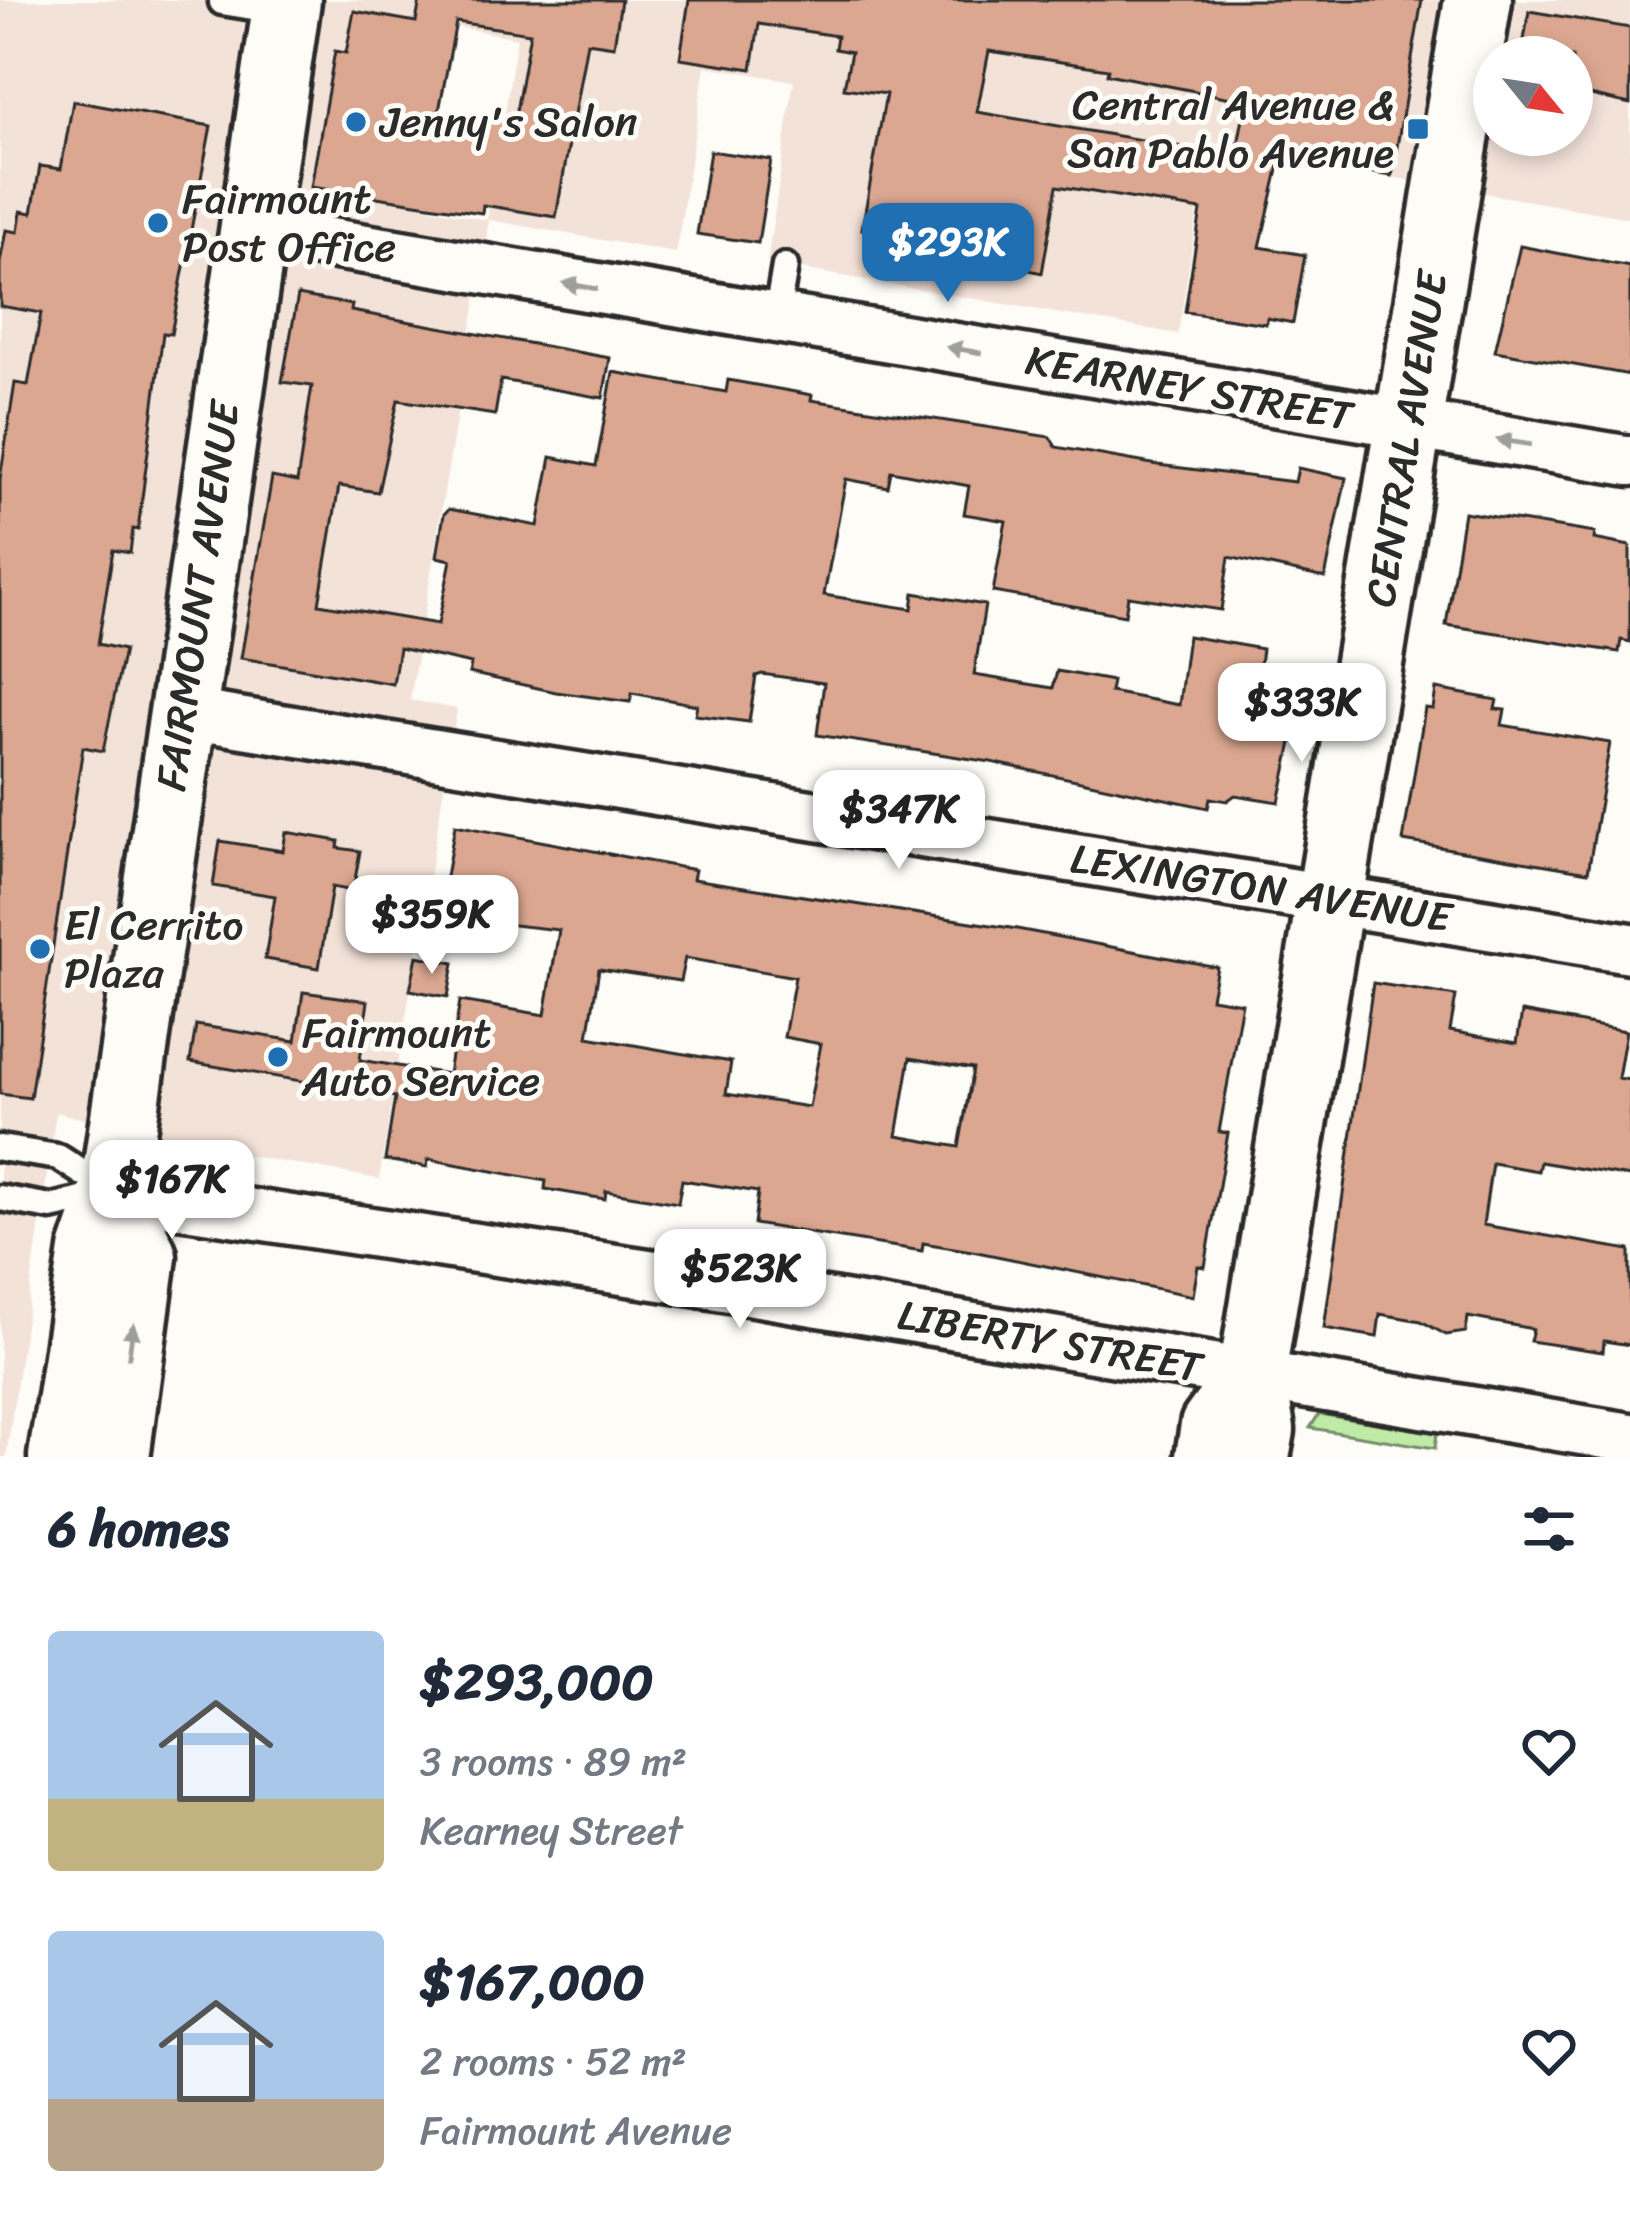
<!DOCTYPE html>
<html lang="en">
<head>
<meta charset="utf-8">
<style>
	:root { --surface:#fff; --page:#f6f6f7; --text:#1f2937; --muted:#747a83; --accent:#1f6fb2 }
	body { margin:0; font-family:Sriracha,sans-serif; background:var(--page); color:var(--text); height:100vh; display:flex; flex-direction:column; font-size:45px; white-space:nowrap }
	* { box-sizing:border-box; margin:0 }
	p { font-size:39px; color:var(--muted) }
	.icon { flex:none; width:66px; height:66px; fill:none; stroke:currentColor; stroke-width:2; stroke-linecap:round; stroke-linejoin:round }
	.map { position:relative; height:1457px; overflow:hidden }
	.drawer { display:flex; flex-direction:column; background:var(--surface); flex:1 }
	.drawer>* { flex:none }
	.needle { width:78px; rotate:120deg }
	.tools { position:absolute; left:1473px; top:36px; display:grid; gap:24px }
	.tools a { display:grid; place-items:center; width:120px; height:120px; border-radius:50%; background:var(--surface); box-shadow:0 6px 18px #0003; font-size:60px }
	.price { position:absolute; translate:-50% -102px; padding:0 27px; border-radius:24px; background:#fff; color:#222; font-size:39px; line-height:78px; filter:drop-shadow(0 3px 6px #0008) }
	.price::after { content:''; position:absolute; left:50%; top:72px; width:36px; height:27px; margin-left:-18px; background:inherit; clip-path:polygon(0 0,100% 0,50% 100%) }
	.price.selected { background:var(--accent); color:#fff }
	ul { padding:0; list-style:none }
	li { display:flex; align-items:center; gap:36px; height:300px; padding:0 48px }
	li span { display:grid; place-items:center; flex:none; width:336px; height:240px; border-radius:12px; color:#555 }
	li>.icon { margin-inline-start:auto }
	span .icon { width:144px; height:144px; fill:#fffc; stroke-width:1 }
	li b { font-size:51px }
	h2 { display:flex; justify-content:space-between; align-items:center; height:144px; padding:0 48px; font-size:51px }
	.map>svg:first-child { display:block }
	.built { fill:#f3e2d8; fill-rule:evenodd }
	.green { fill:#bfeba7; stroke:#758b69; stroke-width:3 }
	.building { fill:#dba790; stroke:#2b2b2b; stroke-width:3; fill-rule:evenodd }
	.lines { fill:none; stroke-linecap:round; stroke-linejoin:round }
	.lane-casing { stroke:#2b2b2b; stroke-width:33 }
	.street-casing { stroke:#2b2b2b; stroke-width:57 }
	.secondary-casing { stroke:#2b2b2b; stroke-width:75 }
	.lane { stroke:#fdfcf7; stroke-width:24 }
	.street { stroke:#fdfcf7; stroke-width:48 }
	.secondary { stroke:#fdfcf7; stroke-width:66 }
	.oneway { fill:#9e9e9b }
	.poi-dot { fill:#1f6fb2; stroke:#fdfcf7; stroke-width:4.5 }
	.labels { text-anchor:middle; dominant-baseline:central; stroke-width:10; stroke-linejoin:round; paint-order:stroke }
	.poi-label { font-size:42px; fill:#2b2b2b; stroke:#fdfcf7; text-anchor:start }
	.street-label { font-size:42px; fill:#2b2b2b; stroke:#fdfcf7 }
</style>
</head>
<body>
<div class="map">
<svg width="1630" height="1457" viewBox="0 0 1630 1457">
	<rect width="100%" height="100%" fill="#fdfcf7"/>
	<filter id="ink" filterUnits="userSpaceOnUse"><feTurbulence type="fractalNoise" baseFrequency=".00833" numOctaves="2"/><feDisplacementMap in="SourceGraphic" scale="24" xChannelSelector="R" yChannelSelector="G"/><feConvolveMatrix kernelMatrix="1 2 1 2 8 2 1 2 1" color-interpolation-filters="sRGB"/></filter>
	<g filter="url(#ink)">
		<!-- built -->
		<path class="built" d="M0 0H1630V218L1208 146 1178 334 767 263 794 81 705 66 676 253 489 220 410 700 457 709 379 1179 178 1143 56 1112 6 1457H0ZM453 26 517 38 487 220 424 207ZM1494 57H1572V135H1494Z"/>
		<!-- green -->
		<polygon class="green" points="1319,1414 1437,1433 1435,1448 1310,1428"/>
		<!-- building -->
		<g class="building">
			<path d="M420 0H621L614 46 587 42 556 217 483 205 482 213 311 187 335 51 346 53 354 11 416 22ZM456 22 530 33 514 123 439 111Z"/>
			<path d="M689 0H1422L1392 176 1281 157 1260 247 1305 255 1293 323 1267 318 1266 324 1185 312 1201 210 1057 186 1042 273 972 257 973 248 862 229 886 94 844 88 851 52 835 49 837 36 759 24 752 69 680 58ZM989 51 1108 69 1107 74 1246 101 1236 156 977 112Z"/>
			<polygon points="1529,11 1630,28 1630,104 1572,91 1572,57 1521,57"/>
			<polygon points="73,101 211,126 171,334 163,333 138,530 133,529 130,553 113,550 98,644 124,650 103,751 83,747 30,1098 0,1094 0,479 15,383 28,385 41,313 0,306 0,263 6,230 18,232 21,211 32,213 40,166 61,169"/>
			<polygon points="710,151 771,160 758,243 697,234"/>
			<polygon points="1520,246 1630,267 1630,375 1495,351"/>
			<polygon points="298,295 352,305 351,311 610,358 603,398 501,380 495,415 398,400 378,492 339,486 319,604 438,624 451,560 437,557 444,514 449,509 538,526 551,457 596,466 613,372 726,392 728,380 812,395 811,400 1050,437 1056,447 1158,465 1295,482 1298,468 1346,478 1325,578 1229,557 1221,610 1128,596 1125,615 993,592 1006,521 964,514 969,486 891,471 888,487 846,479 824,595 912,609 914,593 985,605 974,675 1053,688 1057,671 1112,681 1110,692 1179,705 1188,636 1262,649 1260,664 1300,670 1294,705 1300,706 1279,802 1235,795 1227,801 1210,798 1208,808 991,762 817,735 824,683 762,674 756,676 749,722 695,715 697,705 632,693 630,702 556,692 469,673 471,664 399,648 393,684 241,658 272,477 297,482 312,386 282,382"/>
			<polygon points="1464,512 1595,533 1594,539 1630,546 1630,642 1621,640 1619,652 1446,625"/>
			<polygon points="1436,689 1497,700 1495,709 1505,710 1502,725 1610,743 1588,872 1403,841 1425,708 1433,709"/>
			<path d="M455 825 695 870 693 879 1017 929 1217 967 1211 998 1242 1003 1219 1132 1228 1133 1205 1267 1198 1266 1193 1296 972 1251 923 1243 922 1251 754 1224 758 1192 682 1180 678 1203 606 1191 605 1199 545 1189 546 1181 428 1159 427 1167 385 1160 395 1097 190 1062 196 1025 296 1041 303 992 368 1001 360 1060 448 1074 460 1001 545 1015 559 930 439 917ZM685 958 795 977 784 1037 821 1044 809 1107 726 1094 731 1062 588 1037 599 969 680 981ZM910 1058 973 1069 959 1147 897 1136Z"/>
			<polygon points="286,832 339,841 338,848 360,851 353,891 332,887 319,968 265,959 275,896 213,886 220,841 283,851"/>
			<polygon points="417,956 454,963 448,997 410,990"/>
			<polygon points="1373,983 1456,996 1450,1031 1517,1043 1522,1012 1626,1031 1618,1078 1630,1080 1630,1177 1540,1162 1538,1171 1492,1163 1483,1225 1630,1250 1630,1345 1604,1341 1603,1352 1530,1341 1533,1329 1468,1317 1466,1332 1446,1335 1421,1321 1380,1314 1377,1337 1324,1328"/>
		</g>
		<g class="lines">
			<defs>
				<g id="lane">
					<polyline points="222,2 284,12"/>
					<polyline points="776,319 785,266"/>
					<polyline points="0,1148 58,1157 106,1188"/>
					<polyline points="0,1198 51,1207 104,1195"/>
				</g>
				<g id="street">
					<polyline points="252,230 1630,461"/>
					<polyline points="182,713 1630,948"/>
					<polyline points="113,1193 688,1280 1630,1438"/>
				</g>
				<g id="secondary">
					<polyline points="113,1193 143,1256 116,1457"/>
					<polyline points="62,1457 93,1251 113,1193 287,0"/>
					<polyline points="1209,1457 1214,1426 1252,1374"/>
					<polyline points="1256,1457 1261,1430 1252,1374 1478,0"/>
				</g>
			</defs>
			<!-- lane casing -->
			<use href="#lane" class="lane-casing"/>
			<!-- street casing -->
			<use href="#street" class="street-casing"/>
			<!-- secondary casing -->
			<use href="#secondary" class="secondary-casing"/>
			<!-- lane -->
			<use href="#lane" class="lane"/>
			<!-- street -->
			<use href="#street" class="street"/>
			<!-- secondary -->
			<use href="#secondary" class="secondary"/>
		</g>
		<!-- one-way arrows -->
		<defs><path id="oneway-solid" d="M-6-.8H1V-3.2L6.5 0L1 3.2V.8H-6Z" transform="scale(3)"/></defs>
		<g class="oneway">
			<use href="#oneway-solid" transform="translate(580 286) rotate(-170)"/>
			<use href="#oneway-solid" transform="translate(964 350) rotate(-170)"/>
			<use href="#oneway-solid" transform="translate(1514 442) rotate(-171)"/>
			<use href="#oneway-solid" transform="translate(131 1341) rotate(-82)"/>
		</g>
	</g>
	<!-- markers -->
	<g class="poi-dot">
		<circle cx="356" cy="122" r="12"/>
		<rect x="1406" y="117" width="24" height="24" rx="6"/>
		<circle cx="158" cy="223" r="12"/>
		<circle cx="40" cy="949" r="12"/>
		<circle cx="278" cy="1057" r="12"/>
	</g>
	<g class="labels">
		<!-- poi labels -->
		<g class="poi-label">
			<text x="1394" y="105" text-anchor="end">Central Avenue &amp;<tspan x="1394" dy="48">San Pablo Avenue</tspan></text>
			<text x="380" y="122">Jenny's Salon</text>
			<text x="182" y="199">Fairmount<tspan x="182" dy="48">Post Office</tspan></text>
			<text x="64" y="925">El Cerrito<tspan x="64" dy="48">Plaza</tspan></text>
			<text x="302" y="1033">Fairmount<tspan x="302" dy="48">Auto Service</tspan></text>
		</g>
		<!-- street labels -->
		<g class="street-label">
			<text transform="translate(1189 388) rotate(10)">KEARNEY STREET</text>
			<text transform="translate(1406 439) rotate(-81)">CENTRAL AVENUE</text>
			<text transform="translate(198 596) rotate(-82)">FAIRMOUNT AVENUE</text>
			<text transform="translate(1261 888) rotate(9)">LEXINGTON AVENUE</text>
			<text transform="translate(1050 1341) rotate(10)">LIBERTY STREET</text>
		</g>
	</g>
</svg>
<div class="tools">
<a><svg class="needle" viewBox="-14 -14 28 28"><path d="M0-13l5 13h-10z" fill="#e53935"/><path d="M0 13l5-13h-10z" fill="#747a83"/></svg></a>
</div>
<b class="price selected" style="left:948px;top:305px">$293K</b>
<b class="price" style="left:1302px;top:765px">$333K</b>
<b class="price" style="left:899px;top:872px">$347K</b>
<b class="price" style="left:432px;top:977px">$359K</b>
<b class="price" style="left:172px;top:1242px">$167K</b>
<b class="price" style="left:740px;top:1331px">$523K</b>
</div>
<section class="drawer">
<h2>6 homes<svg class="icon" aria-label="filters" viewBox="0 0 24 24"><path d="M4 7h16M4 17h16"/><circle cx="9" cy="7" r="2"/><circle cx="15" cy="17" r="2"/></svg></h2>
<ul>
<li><span style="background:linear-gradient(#a9c7e8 70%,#c2b280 0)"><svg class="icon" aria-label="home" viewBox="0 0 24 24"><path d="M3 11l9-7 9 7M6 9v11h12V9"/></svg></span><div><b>$293,000</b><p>3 rooms · 89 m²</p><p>Kearney Street</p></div><svg class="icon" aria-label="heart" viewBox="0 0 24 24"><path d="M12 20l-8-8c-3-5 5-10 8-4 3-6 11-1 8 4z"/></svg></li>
<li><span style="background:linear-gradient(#a9c7e8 70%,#b9a48a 0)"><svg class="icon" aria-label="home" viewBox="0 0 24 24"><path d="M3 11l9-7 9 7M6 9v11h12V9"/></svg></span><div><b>$167,000</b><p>2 rooms · 52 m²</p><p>Fairmount Avenue</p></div><svg class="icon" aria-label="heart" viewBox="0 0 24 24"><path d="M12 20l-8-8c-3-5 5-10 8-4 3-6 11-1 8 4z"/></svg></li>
</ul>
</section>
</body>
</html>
